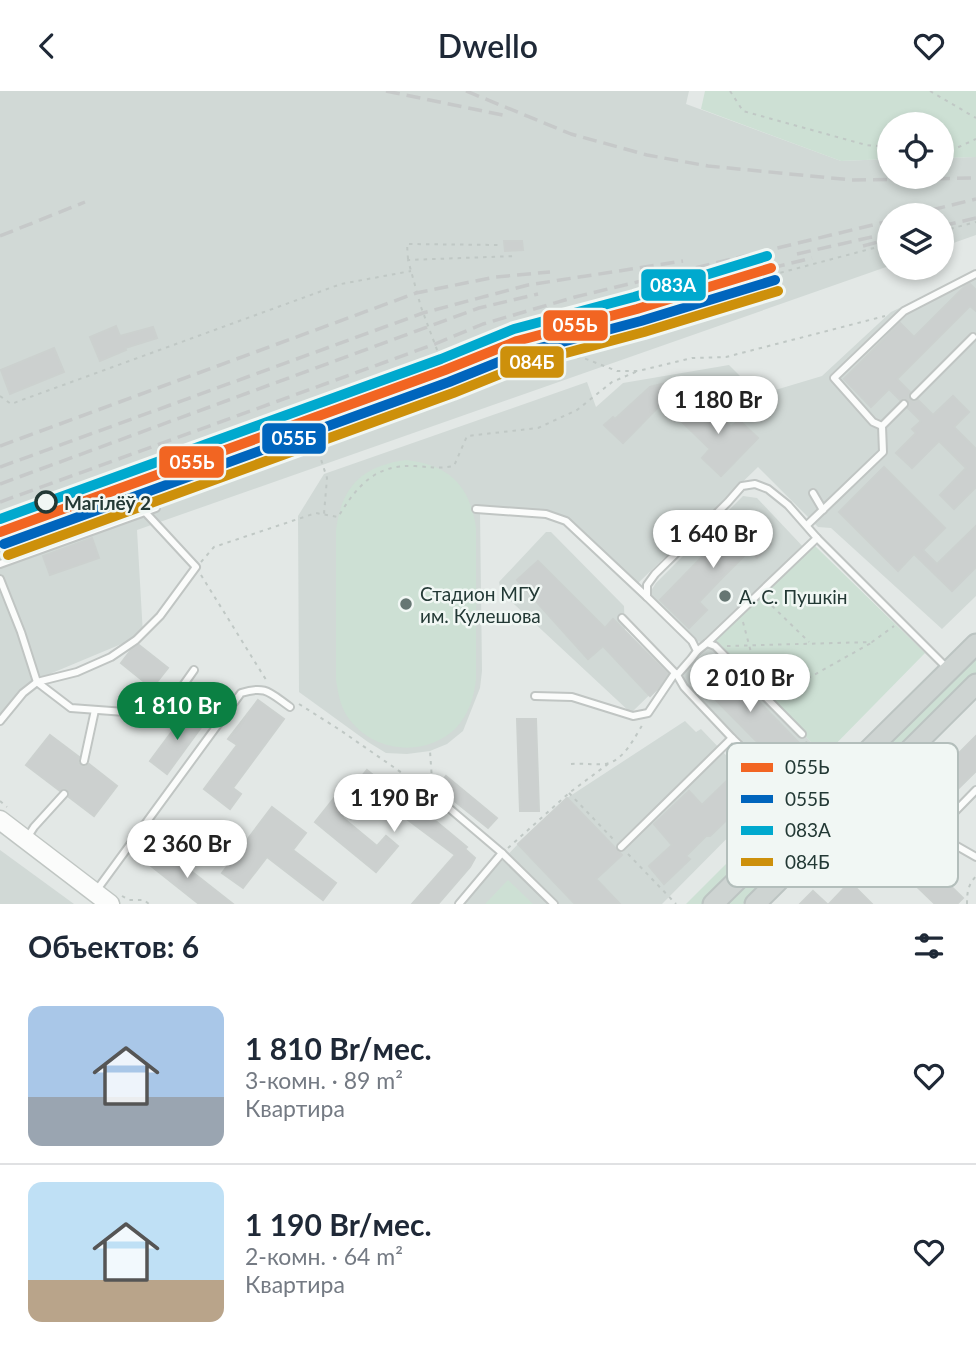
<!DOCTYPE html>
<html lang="ru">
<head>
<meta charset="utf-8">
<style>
	:root { --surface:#fff; --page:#f6f6f7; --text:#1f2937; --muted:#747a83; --line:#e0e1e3; --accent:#0b8043 }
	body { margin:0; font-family:Lato,sans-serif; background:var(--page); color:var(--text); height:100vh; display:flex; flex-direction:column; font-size:26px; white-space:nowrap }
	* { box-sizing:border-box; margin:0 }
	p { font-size:23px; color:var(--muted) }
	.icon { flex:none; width:38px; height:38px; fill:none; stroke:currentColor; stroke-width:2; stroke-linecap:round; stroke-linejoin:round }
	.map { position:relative; height:813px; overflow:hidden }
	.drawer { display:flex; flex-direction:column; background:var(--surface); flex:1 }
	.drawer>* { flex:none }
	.buttons { position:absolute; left:877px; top:21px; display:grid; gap:14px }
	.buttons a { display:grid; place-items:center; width:77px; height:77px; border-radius:50%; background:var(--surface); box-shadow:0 4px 10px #0003; font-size:35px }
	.price { position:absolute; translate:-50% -60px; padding:0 16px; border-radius:24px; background:#fff; color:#222; font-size:23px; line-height:46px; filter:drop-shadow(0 2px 4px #0008) }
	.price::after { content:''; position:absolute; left:50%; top:42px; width:21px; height:16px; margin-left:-10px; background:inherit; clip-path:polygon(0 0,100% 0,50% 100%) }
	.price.on { background:var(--accent); color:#fff }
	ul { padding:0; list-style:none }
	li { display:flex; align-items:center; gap:21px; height:175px; padding:0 28px }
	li+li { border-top:2px solid var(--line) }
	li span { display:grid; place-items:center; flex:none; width:196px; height:140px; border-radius:14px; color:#555 }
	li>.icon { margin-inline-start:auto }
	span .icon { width:84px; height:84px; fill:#fffc; stroke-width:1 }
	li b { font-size:30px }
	h2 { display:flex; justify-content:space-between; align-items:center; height:84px; padding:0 28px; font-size:30px }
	header { display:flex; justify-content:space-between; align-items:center; height:91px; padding:0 28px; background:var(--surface); font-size:32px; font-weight:600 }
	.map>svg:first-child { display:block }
	.built { fill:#d1d9d6 }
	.green { fill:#cde0d4 }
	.building { fill:#ccd0cf; stroke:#ccd1cf; stroke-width:2 }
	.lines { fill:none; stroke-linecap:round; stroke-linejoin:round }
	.service-casing { stroke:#c0c5c3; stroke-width:10 }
	.secondary-casing { stroke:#c0c6c3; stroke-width:21 }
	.primary-casing { stroke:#bcc4c2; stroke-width:23 }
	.path { stroke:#c0c8c5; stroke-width:2; stroke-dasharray:3.5 5; stroke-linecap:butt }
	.service { stroke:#fbfcfb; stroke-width:6 }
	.secondary { stroke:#fbfcfb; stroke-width:18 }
	.primary { stroke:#ced4d2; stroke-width:19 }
	.rail { stroke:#c6c9c9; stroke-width:3.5; stroke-dasharray:14 7; stroke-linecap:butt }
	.rail-1-casing { stroke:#f1f7f4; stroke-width:16 }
	.rail-2-casing { stroke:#f1f7f4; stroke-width:16 }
	.rail-3-casing { stroke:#f1f7f4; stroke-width:16 }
	.rail-4-casing { stroke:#f1f7f4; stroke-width:16 }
	.rail-1 { stroke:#f26522; stroke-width:10 }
	.rail-2 { stroke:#0065bd; stroke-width:10 }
	.rail-3 { stroke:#00a9ce; stroke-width:10 }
	.rail-4 { stroke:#cd900b; stroke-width:10 }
	.stop-dot { fill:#f1f7f4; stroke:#233935; stroke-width:3.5 }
	.poi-dot { fill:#667673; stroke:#f1f7f4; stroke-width:2.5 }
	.labels { text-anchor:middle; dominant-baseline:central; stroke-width:5; stroke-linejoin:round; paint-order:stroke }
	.stop-label { font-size:19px; font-weight:bold; fill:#233935; stroke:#f1f7f4; text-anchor:start }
	.poi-label { font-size:19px; fill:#233935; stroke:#f1f7f4; text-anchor:start }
	.key { fill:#f1f7f4; stroke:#b3bebb; stroke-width:2 }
	.key-label { font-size:19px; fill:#233935 }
	.line-badge { stroke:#f1f7f4; stroke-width:2.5 }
	.badge-label { font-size:19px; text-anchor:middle; font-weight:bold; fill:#fff }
</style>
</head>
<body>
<header><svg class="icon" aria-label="back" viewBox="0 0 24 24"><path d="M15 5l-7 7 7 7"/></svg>Dwello<svg class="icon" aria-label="heart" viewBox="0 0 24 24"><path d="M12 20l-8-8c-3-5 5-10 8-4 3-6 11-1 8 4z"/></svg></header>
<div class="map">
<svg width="976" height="813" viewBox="0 0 976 813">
	<rect width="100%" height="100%" fill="#e3e8e6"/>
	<!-- built -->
	<g class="built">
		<polygon points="0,0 689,0 686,13 841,70 889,68 889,86 942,86 942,67 976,66 976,144 942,156 942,124 889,124 889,175 137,439 143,544 52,582 0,627"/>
		<polygon points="976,181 976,505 942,538 831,437 818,436 758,376 634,496 565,432 545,425 480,421 482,580 480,597 463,640 447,653 430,660 407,663 386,662 368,651 299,601 298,425 324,383 587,291 596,316 623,292 729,274 759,304 822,285 891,221"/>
		<polygon points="743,405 757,407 808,461 714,550 813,653 777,687 678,585 713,552 692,550 647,506 656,492"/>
		<polygon points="546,441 551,441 624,515 625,541 670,584 631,622 501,501 499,491"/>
		<polygon points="685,630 696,641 701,638 767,707 662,813 461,813 518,753 567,707"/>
		<polygon points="0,759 74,813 0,813"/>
	</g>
	<!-- green -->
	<g class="green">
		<polygon points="705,0 976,0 976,66 942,67 942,33 889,33 889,68 841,70 701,18"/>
		<path d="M406 369C449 374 470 394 476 437V588C474 606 469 623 456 637 424 668 371 661 347 625 340 614 338 601 336 589V439C342 395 362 375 406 369Z"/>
		<polygon points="815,455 925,562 822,667 813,653 714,551"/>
		<polygon points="976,566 976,583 835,722 830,724 826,720 825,714"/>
		<polygon points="785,714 790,714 793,717 793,723 702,813 686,813"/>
		<polygon points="804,739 809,743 810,749 743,813 728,813 801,740"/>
		<polygon points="508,789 533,813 485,813"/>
	</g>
	<!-- building -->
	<g class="building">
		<polygon points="504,150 522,150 523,159 505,160"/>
		<polygon points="970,193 976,199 976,220 970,215 897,288 910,301 908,306 911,309 915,311 918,309 933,324 953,305 969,321 954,336 976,358 976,396 954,418 940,404 966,377 939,350 912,377 896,362 916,342 912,338 921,330 908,317 910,314 908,310 905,307 900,309 889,298 871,316 844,288 900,232 914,246 965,195"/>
		<polygon points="116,235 120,245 153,236 157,247 125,257 126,259 100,270 90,246"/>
		<polygon points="54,257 64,281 10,303 1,279"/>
		<polygon points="694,287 695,298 681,299 672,302 623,352 604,334 613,326 615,328 650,296 681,288"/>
		<polygon points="702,307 731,336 739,329 758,347 721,385 702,367 710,358 680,329"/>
		<polygon points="884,376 945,437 923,459 937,473 976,435 976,476 952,500 914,463 898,480 839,421"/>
		<polygon points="742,425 771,453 757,467 749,460 724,485 699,511 707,519 689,537 660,509"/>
		<polygon points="92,447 99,467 50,484 43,465"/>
		<polygon points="538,470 605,537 613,528 668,583 658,597 650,605 603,555 588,568 517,489"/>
		<polygon points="139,554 168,577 152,597 121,572 131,559"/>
		<polygon points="715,566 806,659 785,679 694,587"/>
		<polygon points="258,609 284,628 233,697 241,703 230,718 204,698 237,654 228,648"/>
		<polygon points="188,619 205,631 167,683 150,670"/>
		<polygon points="517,628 536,628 539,720 520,720"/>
		<polygon points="50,644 79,666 78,671 81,675 85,676 89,673 117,695 94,725 69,706 70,702 67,698 63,697 60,700 26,674"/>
		<polygon points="976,645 976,680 912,743 895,726"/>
		<polygon points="739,678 759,698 710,745 706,745 686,765 690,768 664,793 649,775 672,754 654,733 689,700 702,714"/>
		<polygon points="367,679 412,716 414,712 467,756 465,758 475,767 470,776 438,813 412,813 455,764 404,726 396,735 359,705 342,726 377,755 386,745 398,755 376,781 315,731 335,706 340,711"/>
		<polygon points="446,685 497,727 488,737 437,696"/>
		<polygon points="567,707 622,764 596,788 620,813 575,813 518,753"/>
		<polygon points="272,716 306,742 293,759 336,792 323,809 267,766 243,797 222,782"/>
		<polygon points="899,745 963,807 957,813 935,813 882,762"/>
		<polygon points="163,758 233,813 199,813 150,774"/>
		<polygon points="850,791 872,813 829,813"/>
		<polygon points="813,800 827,813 800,813"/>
	</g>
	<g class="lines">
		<defs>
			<g id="service">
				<polyline points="914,305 973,246"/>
				<polyline points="882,335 873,331 834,287 904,220 976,183"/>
				<polyline points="813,402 823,419"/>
				<polyline points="476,418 546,423 566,430 647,506"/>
				<polyline points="807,434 883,361 882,335 904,313"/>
				<polyline points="0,473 156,417"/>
				<polyline points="0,488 21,541 37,591 71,617 152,623 172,610 194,579"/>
				<polyline points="622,527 677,584 684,596 732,647 790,703 825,742"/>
				<polyline points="707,552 715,555 802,643"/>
				<polyline points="697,560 707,552 817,447"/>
				<polyline points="677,584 691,568 697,560 692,550 647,506 647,494 655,483 728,411 742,395 755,393 768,398 788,414 817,447 948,578"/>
				<polyline points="535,605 572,606 633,625 648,622 675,582"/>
				<polyline points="0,630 23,602 37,591 77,581 111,566 136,549 160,525 196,476 146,422"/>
				<polyline points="84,670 95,619"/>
				<polyline points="976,699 934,742 976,766"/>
				<polyline points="436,706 502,762 554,813"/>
				<polyline points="27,747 34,736 64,703"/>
				<polyline points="621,756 732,647"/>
				<path d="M96 800 241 602C266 594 270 602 290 616"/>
				<polyline points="459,813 502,762"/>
			</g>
			<polyline id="secondary" points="0,729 110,813"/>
			<g id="primary">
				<polyline points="713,813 976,553"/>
				<polyline points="755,813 976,593"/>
			</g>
		</defs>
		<!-- service casing -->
		<use href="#service" class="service-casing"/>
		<!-- secondary casing -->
		<use href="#secondary" class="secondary-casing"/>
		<!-- primary casing -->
		<use href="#primary" class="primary-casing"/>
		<!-- path -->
		<g class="path">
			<polyline points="730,0 743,20 866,54 889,56"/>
			<polyline points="930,0 976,27"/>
			<polyline points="942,59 950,60 976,48"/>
			<polyline points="942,140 976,131"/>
			<polyline points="408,168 407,153 498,154"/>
			<polyline points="560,268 581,266 617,280 638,280 692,267 726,266 885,225"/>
			<polyline points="452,299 421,216 408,169 516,165"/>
			<polyline points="0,305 11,313 341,193 411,180"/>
			<polyline points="316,353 327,387 324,423"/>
			<polyline points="161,409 453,300 559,268 583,249 602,240 635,227 704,213 750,197 768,185 889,153"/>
			<path d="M201 471 214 456 316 422 338 426C357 395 375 373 415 375 429 376 440 378 454 375L467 345 538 337 577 319 612 291 638 280"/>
			<polyline points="201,484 268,592"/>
			<polyline points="766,509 809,551"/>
			<polyline points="743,531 757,584"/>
			<polyline points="727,555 872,551 894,535"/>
			<polyline points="778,604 871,552"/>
			<polyline points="299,613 340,639 428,700"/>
			<path d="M571 673C583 672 594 674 605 673 624 670 634 647 643 633"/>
			<path d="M797 695C802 681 810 664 806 650"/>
			<polyline points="426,697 432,689 430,660"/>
			<polyline points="569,702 614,749"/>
			<polyline points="0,710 7,716"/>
			<polyline points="508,757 569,702 608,673"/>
			<polyline points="628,763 676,813"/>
			<polyline points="122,805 129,809 144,809 149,813"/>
			<path d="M967 813C967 801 968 794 976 785"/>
		</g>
		<!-- service -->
		<use href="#service" class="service"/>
		<!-- secondary -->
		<use href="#secondary" class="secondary"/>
		<!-- primary -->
		<use href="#primary" class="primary"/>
		<!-- rail -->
		<g class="rail">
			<polyline points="386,0 507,25"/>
			<polyline points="466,0 571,43 647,64 708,75 852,89 976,87"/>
			<polyline points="911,124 976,108"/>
			<polyline points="942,135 976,127"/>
			<polyline points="0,145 85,111"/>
			<polyline points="863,155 889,148"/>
			<polyline points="797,163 872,146"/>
			<polyline points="771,177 812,167"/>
			<polyline points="0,355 416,202 495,186 550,181"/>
			<polyline points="0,376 423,222 528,194 683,170"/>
			<polyline points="0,393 479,217 538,203"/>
			<polyline points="0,411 435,253 483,233 575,206 889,130"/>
			<polyline points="0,429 496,249 550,232 717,193"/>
		</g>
		<defs>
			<polyline id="rail-1" points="0,441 445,279 517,250 637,218 771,177"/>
			<polyline id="rail-2" points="4,453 449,291 521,262 641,230 775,189"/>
			<polyline id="rail-3" points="0,428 441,268 514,238 634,206 767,165"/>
			<polyline id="rail-4" points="8,464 453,302 525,273 644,241 778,200"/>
		</defs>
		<!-- rail-1 casing -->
		<use href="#rail-1" class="rail-1-casing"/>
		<!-- rail-2 casing -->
		<use href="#rail-2" class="rail-2-casing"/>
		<!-- rail-3 casing -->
		<use href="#rail-3" class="rail-3-casing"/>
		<!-- rail-4 casing -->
		<use href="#rail-4" class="rail-4-casing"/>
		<!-- rail-1 -->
		<use href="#rail-1" class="rail-1"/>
		<!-- rail-2 -->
		<use href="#rail-2" class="rail-2"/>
		<!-- rail-3 -->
		<use href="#rail-3" class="rail-3"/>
		<!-- rail-4 -->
		<use href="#rail-4" class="rail-4"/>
	</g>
	<!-- markers -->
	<circle class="stop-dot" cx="46" cy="411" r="10"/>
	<g class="poi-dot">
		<circle cx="725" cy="505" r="7"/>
		<circle cx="406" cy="513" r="7"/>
	</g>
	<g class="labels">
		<!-- stop labels -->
		<g class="stop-label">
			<text x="64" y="411">Магілёў 2</text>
		</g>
		<!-- poi labels -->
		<g class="poi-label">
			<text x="420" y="502">Стадион МГУ<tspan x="420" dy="22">им. Кулешова</tspan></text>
			<text x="739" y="505">А. С. Пушкін</text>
		</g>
	</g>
	<!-- legend -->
	<rect x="727" y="652" width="231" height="144" rx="10" class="key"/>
	<rect x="741" y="672" width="32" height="9" fill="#f26522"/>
	<rect x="741" y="704" width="32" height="8" fill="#0065bd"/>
	<rect x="741" y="735" width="32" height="9" fill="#00a9ce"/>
	<rect x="741" y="767" width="32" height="8" fill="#cd900b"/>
	<g class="key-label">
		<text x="785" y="683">055Ь</text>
		<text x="785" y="715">055Б</text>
		<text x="785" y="746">083А</text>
		<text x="785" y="778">084Б</text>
	</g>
	<g class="line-badge">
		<rect x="640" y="177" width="67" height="34" rx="7" fill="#00a9ce"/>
		<rect x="542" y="218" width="67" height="33" rx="7" fill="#f26522"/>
		<rect x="499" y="254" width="66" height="34" rx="7" fill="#cd900b"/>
		<rect x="261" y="331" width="66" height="33" rx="7" fill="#0065bd"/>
		<rect x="158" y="354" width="67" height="34" rx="7" fill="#f26522"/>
	</g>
	<g class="badge-label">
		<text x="673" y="201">083А</text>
		<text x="575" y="241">055Ь</text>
		<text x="532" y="278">084Б</text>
		<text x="294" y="354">055Б</text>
		<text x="192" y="378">055Ь</text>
	</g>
</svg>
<div class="buttons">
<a><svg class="icon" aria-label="locate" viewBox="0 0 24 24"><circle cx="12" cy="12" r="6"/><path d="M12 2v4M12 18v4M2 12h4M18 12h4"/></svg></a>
<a><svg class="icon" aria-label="layers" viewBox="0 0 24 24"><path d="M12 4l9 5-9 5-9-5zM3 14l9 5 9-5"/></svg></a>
</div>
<b class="price" style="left:718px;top:345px">1 180 Br</b>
<b class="price" style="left:713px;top:479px">1 640 Br</b>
<b class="price" style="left:750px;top:623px">2 010 Br</b>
<b class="price on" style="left:177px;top:651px">1 810 Br</b>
<b class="price" style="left:394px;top:743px">1 190 Br</b>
<b class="price" style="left:187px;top:789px">2 360 Br</b>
</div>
<section class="drawer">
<h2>Объектов: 6<svg class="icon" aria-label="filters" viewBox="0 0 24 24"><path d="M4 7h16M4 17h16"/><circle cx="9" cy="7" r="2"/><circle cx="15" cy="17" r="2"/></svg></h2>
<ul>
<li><span style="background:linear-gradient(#a9c7e8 65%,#9aa5b1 0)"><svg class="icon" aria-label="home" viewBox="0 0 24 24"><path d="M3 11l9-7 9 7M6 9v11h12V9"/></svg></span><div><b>1 810 Br/мес.</b><p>3-комн. · 89 m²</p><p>Квартира</p></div><svg class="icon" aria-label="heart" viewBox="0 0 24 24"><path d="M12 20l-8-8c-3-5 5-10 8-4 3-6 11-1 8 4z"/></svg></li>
<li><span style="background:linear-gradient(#bfe0f5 70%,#b9a48a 0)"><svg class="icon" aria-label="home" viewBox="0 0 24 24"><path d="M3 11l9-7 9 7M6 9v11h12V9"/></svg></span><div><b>1 190 Br/мес.</b><p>2-комн. · 64 m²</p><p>Квартира</p></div><svg class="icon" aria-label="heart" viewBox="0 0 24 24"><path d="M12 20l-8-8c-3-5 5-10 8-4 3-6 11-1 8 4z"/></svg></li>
</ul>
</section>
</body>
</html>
